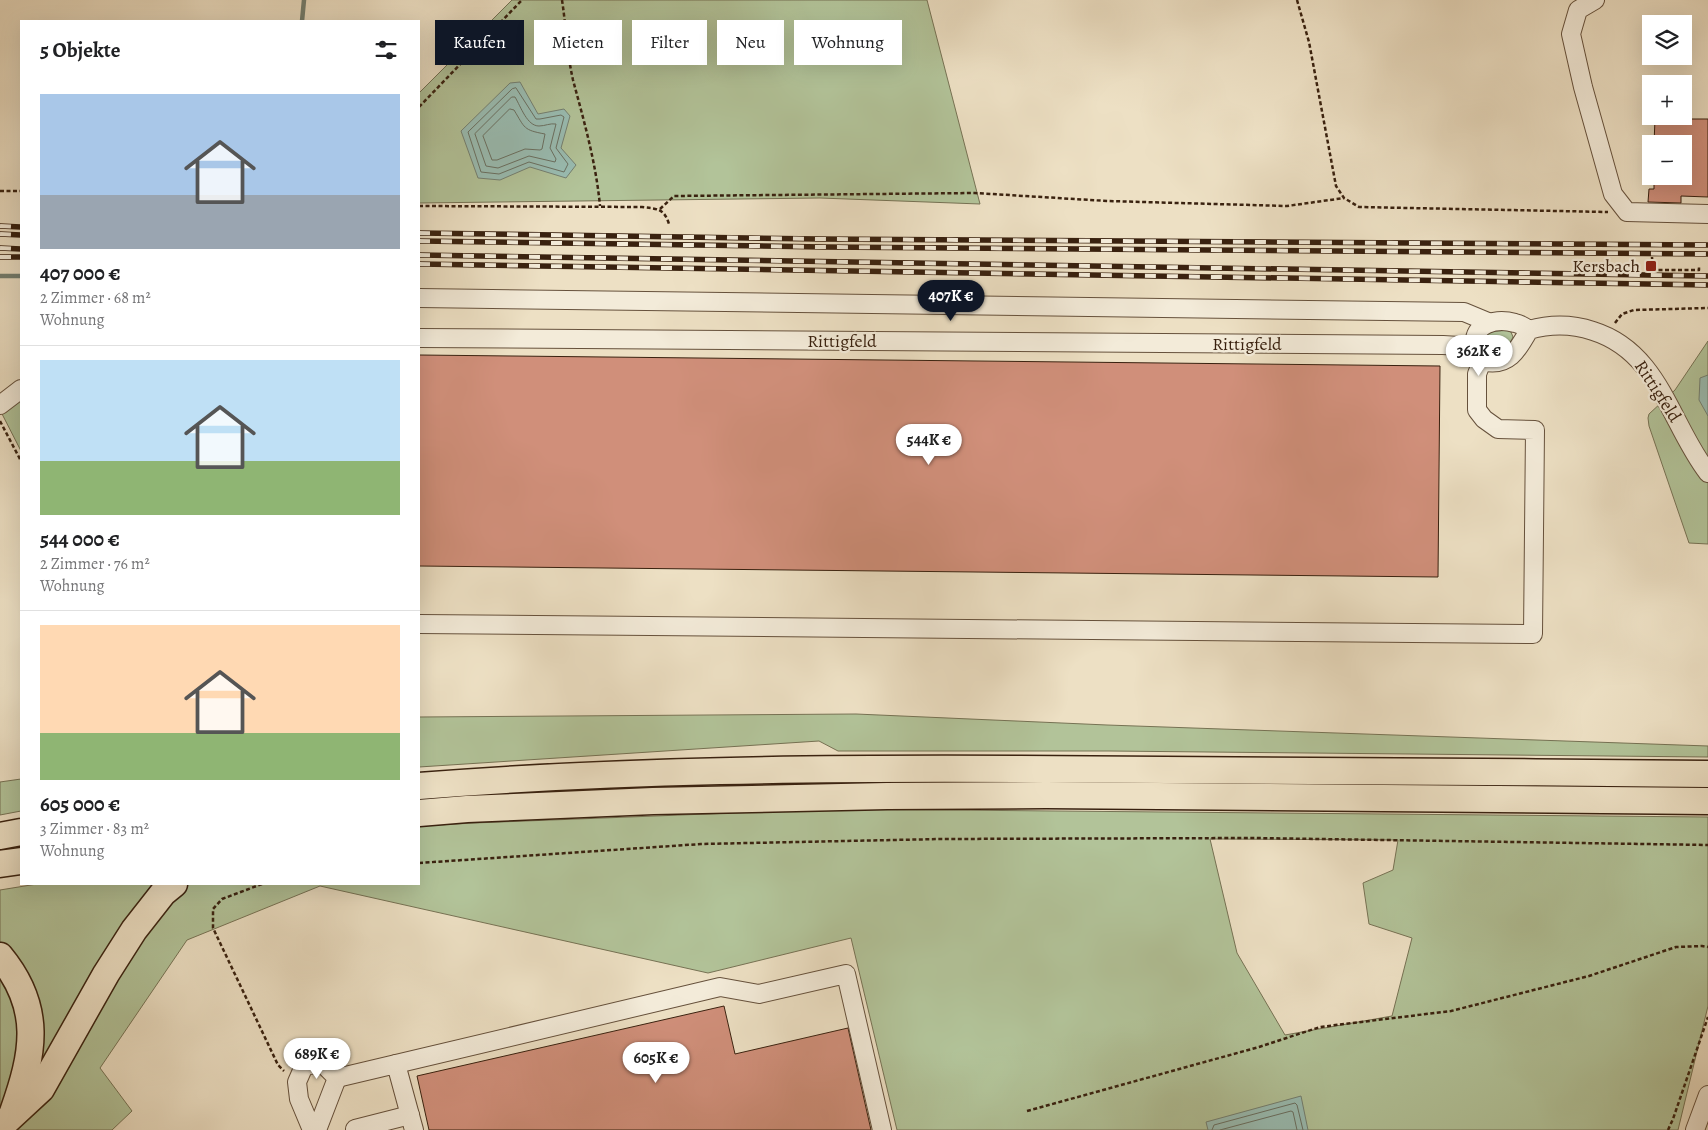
<!DOCTYPE html>
<html lang="de">
<head>
<meta charset="utf-8">
<style>
	:root { --surface:#fff; --page:#f6f6f6; --text:#202124; --muted:#757577; --line:#e0e0e0; --accent:#111827 }
	body { margin:0; font-family:Alegreya,serif; background:var(--page); color:var(--text); height:100vh; display:flex; flex-direction:column; font-size:19px; white-space:nowrap }
	* { box-sizing:border-box; margin:0 }
	p { font-size:16px; color:var(--muted) }
	.icon { flex:none; width:28px; height:28px; fill:none; stroke:currentColor; stroke-width:2; stroke-linecap:round; stroke-linejoin:round }
	.map { position:relative; flex:1; overflow:hidden }
	.side { position:absolute; left:20px; top:20px; width:400px; height:865px; display:flex; flex-direction:column; background:var(--surface); border-radius:0px; box-shadow:0 5px 20px #0002 }
	.side>* { flex:none }
	.banner { position:absolute; left:435px; top:20px; width:475px; height:45px; display:flex; gap:10px }
	.controls { position:absolute; left:1642px; top:15px; display:grid; gap:10px }
	.controls a { display:grid; place-items:center; width:50px; height:50px; border-radius:0px; background:var(--surface); box-shadow:0 5px 20px #0002; font-size:25px }
	.price { position:absolute; translate:-50% -42px; padding:0 11px; border-radius:18px; background:#fff; color:#222; font-size:16px; line-height:32px; filter:drop-shadow(0 1px 2px #0008) }
	.price::after { content:''; position:absolute; left:50%; top:30px; width:15px; height:11px; margin-left:-8px; background:inherit; clip-path:polygon(0 0,100% 0,50% 100%) }
	.price.active { background:var(--accent); color:#fff }
	ul { padding:0; list-style:none }
	li { display:grid; align-content:center; gap:10px; height:265px; padding:0 20px }
	li+li { border-top:1px solid var(--line) }
	li span { display:grid; place-items:center; height:155px; border-radius:0px; color:#555 }
	li>.icon { margin-inline-start:auto }
	span .icon { width:90px; height:90px; fill:#fffc; stroke-width:1 }
	li b { font-size:21px }
	h2 { display:flex; justify-content:space-between; align-items:center; height:60px; padding:0 20px; font-size:21px }
	.chip { padding:0 18px; border-radius:0px; background:var(--surface); box-shadow:0 5px 20px #0002; font-size:18px; line-height:45px }
	.chip.active { background:var(--accent); color:#fff }
	.map>svg:first-child { display:block }
	.green { fill:#b2c399; stroke:#767254; fill-rule:evenodd }
	.water { fill:#99bdb3; stroke:#737f71 }
	.lines { fill:none; stroke-linecap:round; stroke-linejoin:round }
	.shore { stroke:#696f61; stroke-width:1 }
	.stream { stroke:#737f71; stroke-width:4.5 }
	.building { fill:#d08f7a; stroke:#39210f }
	.minor-casing { stroke:#66513c; stroke-width:20 }
	.highway-casing { stroke:#39210f; stroke-width:29 }
	.path { stroke:#39210f; stroke-width:2.5; stroke-dasharray:4 2.5; stroke-linecap:butt }
	.minor { stroke:#f3ebd9; stroke-width:18 }
	.highway { stroke:#ede0c4; stroke-width:26 }
	.rail-casing { stroke:#39210f; stroke-width:5.5 }
	.rail { stroke:#f3ebd9; stroke-width:4; stroke-dasharray:11; stroke-linecap:butt }
	.poi-dot { fill:#8f2418; stroke:#f3ebd9; stroke-width:2 }
	.labels { text-anchor:middle; dominant-baseline:central; stroke-width:4.5; stroke-linejoin:round; paint-order:stroke }
	.poi-label { font-size:18px; fill:#39210f; stroke:#f3ebd9; text-anchor:end }
	.street-label { font-size:18px; fill:#39210f; stroke:#f3ebd9 }
</style>
</head>
<body>
<div class="map">
<svg width="1708" height="1130" viewBox="0 0 1708 1130">
	<rect width="100%" height="100%" fill="#ede0c4"/>
	<filter id="stains"><feTurbulence type="fractalNoise" baseFrequency=".004" numOctaves="4"/><feColorMatrix values="0 0 0 0 .2 0 0 0 0 .09 0 0 0 0 .02 0 0 0 .5 -.17"/></filter>
	<radialGradient id="worn" r=".72"><stop offset=".6" stop-color="#630" stop-opacity="0"/><stop offset="1" stop-color="#630" stop-opacity=".3"/></radialGradient>
	<!-- green -->
	<g class="green">
		<polygon points="512,0 927,0 980,204 820,198 419,203 419,93"/>
		<path d="M1507 330 1511 332 1513 337C1511 342 1508 345 1503 349 1485 362 1477 337 1491 332 1495 331 1502 331 1507 330Z"/>
		<polygon points="1708,341 1708,544 1689,543 1649,426 1648,418 1649,414 1675,390"/>
		<polygon points="21,390 21,451 0,410"/>
		<polygon points="856,714 1107,725 1708,746 1708,757 1109,751 838,751 819,741 419,767 419,717"/>
		<polygon points="21,779 21,811 0,815 0,782"/>
		<path d="M837 809 1708 817V1006L1678 1130H897L851 938 708 973 320 886 187 940 100 1068 132 1111 112 1130H0V890L37 884H419V826L474 823ZM1210 839 1398 840 1393 870 1363 883 1369 924 1412 938 1392 1016 1285 1035 1237 953Z"/>
	</g>
	<!-- water -->
	<g class="water">
		<polygon points="520,82 538,114 564,109 570,116 561,148 576,165 566,178 530,167 500,180 478,178 461,131 510,83"/>
		<polygon points="1708,375 1708,416 1699,400 1700,378"/>
		<polygon points="1301,1096 1308,1130 1208,1130 1206,1122"/>
	</g>
	<g class="lines">
		<!-- shore -->
		<g class="shore">
			<polygon points="516,88 536,119 540,119 561,115 564,117 556,148 568,164 564,172 529,162 499,174 481,172 468,132 512,89"/>
			<path d="M512 97H515C521 107 527 126 539 126 545 126 550 123 556 124L550 148 556 159 555 162 529 156 498 168 486 166 475 134Z"/>
			<path d="M510 109 514 110C525 128 523 130 545 134L542 149 540 150 525 149 497 160H492L483 136Z"/>
			<polyline points="1212,1130 1214,1125 1295,1103 1297,1105 1303,1130"/>
			<polyline points="1220,1130 1291,1111 1293,1112 1297,1130"/>
		</g>
		<!-- stream -->
		<g class="stream">
			<polyline points="302,21 304,0"/>
			<polyline points="0,276 21,276"/>
		</g>
	</g>
	<!-- building -->
	<g class="building">
		<polygon points="1655,119 1708,119 1708,197 1681,196 1681,203 1648,202 1649,189 1654,189 1654,176 1684,176 1684,144 1654,144"/>
		<polygon points="419,355 1440,366 1438,577 419,566"/>
		<polygon points="724,1006 735,1054 848,1028 871,1130 429,1130 417,1076"/>
	</g>
	<g class="lines">
		<defs>
			<g id="minor">
				<polyline points="1595,0 1578,10 1571,34 1583,87 1613,194 1627,212 1708,214"/>
				<polyline points="419,298 1464,312 1488,322"/>
				<path d="M1529 330C1518 350 1508 368 1482 361 1480 357 1476 351 1475 346 1472 323 1497 318 1515 323 1520 324 1525 327 1529 330 1550 324 1572 324 1593 331 1660 352 1670 424 1708 473"/>
				<polyline points="419,338 1443,345 1475,347"/>
				<polyline points="0,405 21,389"/>
				<polyline points="419,624 1533,634 1535,430 1498,429 1484,419 1477,410 1477,374 1482,361"/>
				<polyline points="396,1064 720,987 759,994 846,974 882,1130"/>
				<polyline points="337,1078 396,1064 414,1130"/>
				<polyline points="355,1129 410,1115"/>
				<polyline points="312,1130 299,1099 297,1082 304,1066 322,1063 337,1078 317,1130"/>
				<polyline points="1695,1130 1708,1095"/>
			</g>
			<g id="highway">
				<path d="M419 786C619 770 820 768 1021 769 1250 769 1479 772 1708 774"/>
				<polyline points="419,813 467,809 653,801 887,796 1046,795 1708,801"/>
				<polyline points="0,836 21,832"/>
				<polyline points="0,864 21,861"/>
				<path d="M0 956C43 1008 34 1053 13 1112"/>
				<polyline points="0,1127 41,1089 106,974 134,930 163,893 174,884"/>
			</g>
		</defs>
		<!-- minor casing -->
		<use href="#minor" class="minor-casing"/>
		<!-- highway casing -->
		<use href="#highway" class="highway-casing"/>
		<!-- path -->
		<g class="path">
			<path d="M562 0C566 26 567 54 573 80 584 121 596 163 600 206"/>
			<polyline points="1297,0 1309,42 1336,186 1344,198 1359,207 1608,212"/>
			<polyline points="419,107 522,0"/>
			<polyline points="0,191 21,191"/>
			<path d="M419 206 642 207C657 209 664 208 669 224"/>
			<polyline points="660,209 674,196 975,193 1107,201 1287,206 1344,198"/>
			<polyline points="1652,257 1653,272"/>
			<polyline points="1652,270 1699,270 1699,266"/>
			<polyline points="1615,323 1622,314 1634,310 1708,308"/>
			<polyline points="0,421 21,461"/>
			<polyline points="419,863 701,844 941,839 1253,838 1708,845"/>
			<polyline points="262,884 222,899 213,909 213,928 278,1065 284,1071"/>
			<polyline points="1027,1111 1259,1047 1320,1027 1451,1011 1589,976 1676,947 1702,946 1708,947"/>
			<polyline points="1668,1130 1673,1119 1708,1017"/>
		</g>
		<!-- minor -->
		<use href="#minor" class="minor"/>
		<!-- highway -->
		<use href="#highway" class="highway"/>
		<defs>
			<g id="rail">
				<polyline points="0,226 21,227"/>
				<polyline points="419,233 819,239 1708,245"/>
				<polyline points="0,234 21,235"/>
				<polyline points="419,241 823,247 1708,254"/>
				<polyline points="0,248 21,249"/>
				<polyline points="419,255 1708,276"/>
				<polyline points="0,257 21,257"/>
				<polyline points="419,264 1708,285"/>
			</g>
		</defs>
		<!-- rail casing -->
		<use href="#rail" class="rail-casing"/>
		<!-- rail -->
		<use href="#rail" class="rail"/>
	</g>
	<!-- markers -->
	<rect class="poi-dot" x="1645" y="260" width="12" height="12" rx="2.5"/>
	<g class="labels">
		<!-- poi labels -->
		<g class="poi-label">
			<text x="1640" y="266">Kersbach</text>
		</g>
		<!-- street labels -->
		<g class="street-label">
			<text x="842" y="341">Rittigfeld</text>
			<text x="1247" y="344">Rittigfeld</text>
			<text transform="translate(1658 391) rotate(57)">Rittigfeld</text>
		</g>
	</g>
	<rect width="100%" height="100%" filter="url(#stains)"/>
	<rect width="100%" height="100%" fill="url(#worn)"/>
</svg>
<div class="controls">
<a><svg class="icon" aria-label="layers" viewBox="0 0 24 24"><path d="M12 4l9 5-9 5-9-5zM3 14l9 5 9-5"/></svg></a>
<a>+</a>
<a>−</a>
</div>
<b class="price active" style="left:951px;top:322px">407K €</b>
<b class="price" style="left:1479px;top:377px">362K €</b>
<b class="price" style="left:929px;top:466px">544K €</b>
<b class="price" style="left:317px;top:1080px">689K €</b>
<b class="price" style="left:656px;top:1084px">605K €</b>
<div class="banner">
<a class="chip active">Kaufen</a>
<a class="chip">Mieten</a>
<a class="chip">Filter</a>
<a class="chip">Neu</a>
<a class="chip">Wohnung</a>
</div>
<section class="side">
<h2>5 Objekte<svg class="icon" aria-label="filters" viewBox="0 0 24 24"><path d="M4 7h16M4 17h16"/><circle cx="9" cy="7" r="2"/><circle cx="15" cy="17" r="2"/></svg></h2>
<ul>
<li><span style="background:linear-gradient(#a9c7e8 65%,#9aa5b1 0)"><svg class="icon" aria-label="home" viewBox="0 0 24 24"><path d="M3 11l9-7 9 7M6 9v11h12V9"/></svg></span><div><b>407 000 €</b><p>2 Zimmer · 68 m²</p><p>Wohnung</p></div></li>
<li><span style="background:linear-gradient(#bfe0f5 65%,#8fb573 0)"><svg class="icon" aria-label="home" viewBox="0 0 24 24"><path d="M3 11l9-7 9 7M6 9v11h12V9"/></svg></span><div><b>544 000 €</b><p>2 Zimmer · 76 m²</p><p>Wohnung</p></div></li>
<li><span style="background:linear-gradient(#ffd9b3 70%,#8fb573 0)"><svg class="icon" aria-label="home" viewBox="0 0 24 24"><path d="M3 11l9-7 9 7M6 9v11h12V9"/></svg></span><div><b>605 000 €</b><p>3 Zimmer · 83 m²</p><p>Wohnung</p></div></li>
</ul>
</section>
</div>
</body>
</html>
